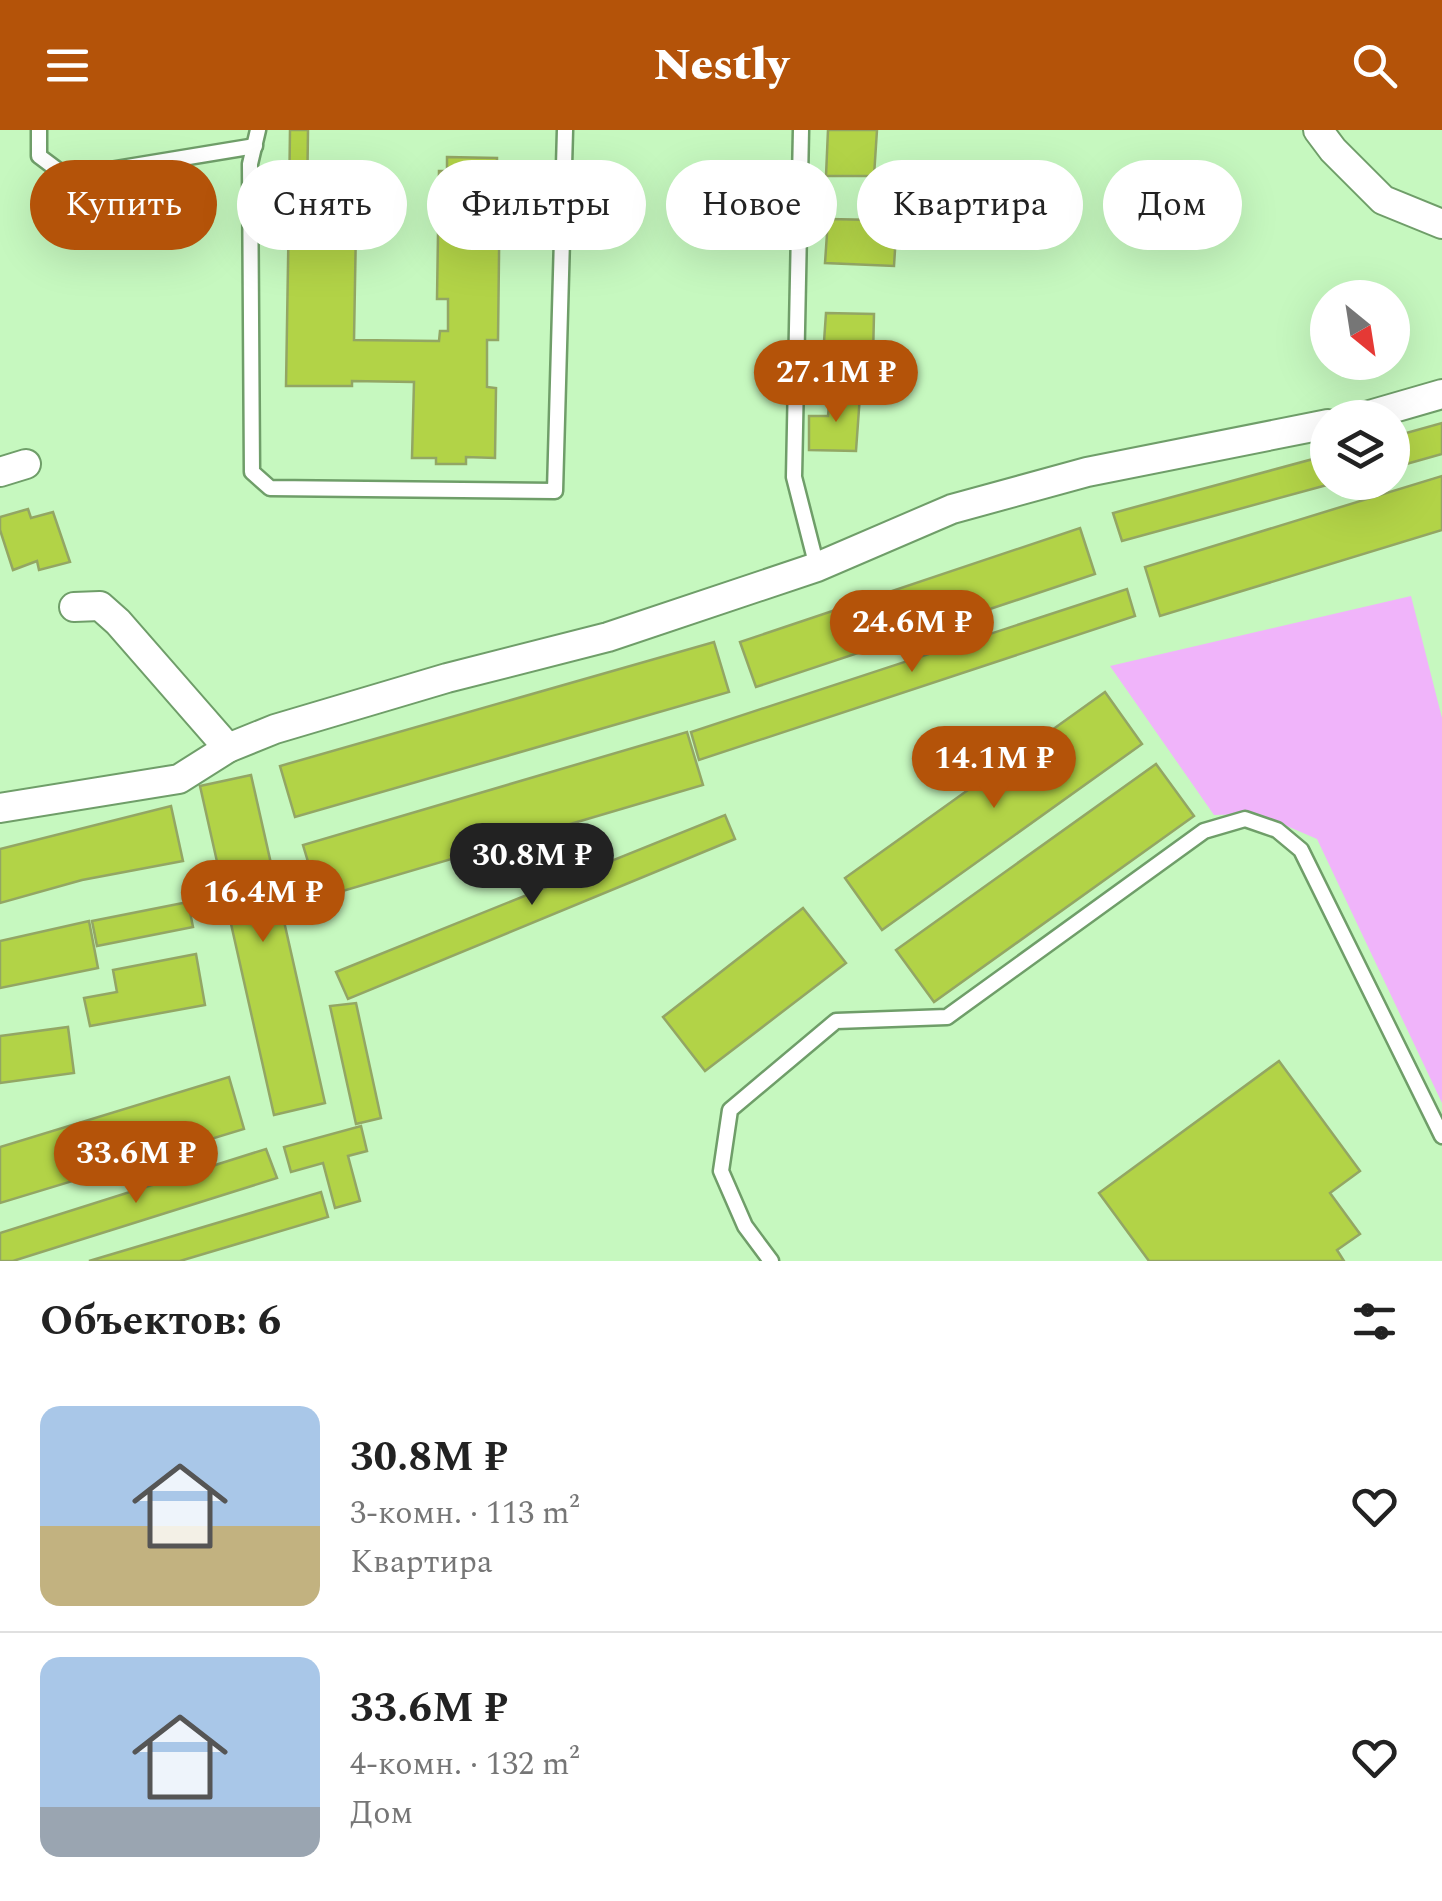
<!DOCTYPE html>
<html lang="ru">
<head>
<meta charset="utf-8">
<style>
	:root { --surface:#fff; --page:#f6f6f6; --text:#222; --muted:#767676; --line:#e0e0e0; --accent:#b45309 }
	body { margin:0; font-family:Spectral,serif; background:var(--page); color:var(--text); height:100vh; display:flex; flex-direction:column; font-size:38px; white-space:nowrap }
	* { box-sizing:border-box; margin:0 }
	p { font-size:32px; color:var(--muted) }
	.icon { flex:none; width:55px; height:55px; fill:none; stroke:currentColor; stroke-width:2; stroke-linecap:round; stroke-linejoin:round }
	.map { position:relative; height:1131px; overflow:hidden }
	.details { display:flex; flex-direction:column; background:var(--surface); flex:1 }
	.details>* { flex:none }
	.banner { position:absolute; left:30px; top:30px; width:1382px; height:90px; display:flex; gap:20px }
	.needle { width:65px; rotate:150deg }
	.fabs { position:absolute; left:1310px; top:150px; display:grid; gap:20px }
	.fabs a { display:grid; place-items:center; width:100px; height:100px; border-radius:50%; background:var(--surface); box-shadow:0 10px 40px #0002; font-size:50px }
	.price { position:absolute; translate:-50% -85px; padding:0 22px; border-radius:35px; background:var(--accent); color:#fff; font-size:32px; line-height:65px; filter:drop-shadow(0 2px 5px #0008) }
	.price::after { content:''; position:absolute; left:50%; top:60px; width:30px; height:22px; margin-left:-15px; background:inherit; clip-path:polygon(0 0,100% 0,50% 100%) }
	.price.current { background:#222; color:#fff }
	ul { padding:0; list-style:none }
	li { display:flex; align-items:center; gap:30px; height:250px; padding:0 40px }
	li+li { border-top:2px solid var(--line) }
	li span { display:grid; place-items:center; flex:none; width:280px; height:200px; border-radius:20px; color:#555 }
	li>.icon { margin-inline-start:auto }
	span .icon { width:120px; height:120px; fill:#fffc; stroke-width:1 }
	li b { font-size:42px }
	h2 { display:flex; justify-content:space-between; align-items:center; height:120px; padding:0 40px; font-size:42px }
	.tag { padding:0 35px; border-radius:45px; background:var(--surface); box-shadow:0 10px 40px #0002; font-size:35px; line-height:90px }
	.tag.current { background:var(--accent); color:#fff }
	header { display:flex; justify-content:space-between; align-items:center; height:130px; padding:0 40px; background:var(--accent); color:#fff; font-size:45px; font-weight:800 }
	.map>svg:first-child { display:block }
	.green { fill:#f0b4fa }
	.building { fill:#b2d347; stroke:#93a664; stroke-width:2.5 }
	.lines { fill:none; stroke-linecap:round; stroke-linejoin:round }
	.lane-casing { stroke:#6f9e69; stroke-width:19 }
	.street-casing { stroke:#6f9e69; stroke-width:32 }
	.lane { stroke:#fff; stroke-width:14 }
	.street { stroke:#fff; stroke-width:28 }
</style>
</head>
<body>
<header><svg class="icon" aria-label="menu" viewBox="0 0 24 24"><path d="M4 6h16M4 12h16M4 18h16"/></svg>Nestly<svg class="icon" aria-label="search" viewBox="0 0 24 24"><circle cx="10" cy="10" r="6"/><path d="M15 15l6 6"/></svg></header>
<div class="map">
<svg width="1442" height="1131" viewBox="0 0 1442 1131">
	<rect width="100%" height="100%" fill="#c6f8bf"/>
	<!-- green -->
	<polygon class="green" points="1411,466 1442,588 1442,973 1317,709 1259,684 1214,685 1110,536"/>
	<!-- building -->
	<g class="building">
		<polygon points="290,0 308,0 307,74 289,74"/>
		<polygon points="828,0 877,0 874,46 826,46"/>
		<polygon points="447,27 497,28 497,43 500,43 498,210 487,210 487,257 496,258 495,328 466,327 466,334 436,334 436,328 412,328 414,252 352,251 352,256 286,256 289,74 351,75 350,96 356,96 354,210 439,211 440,201 448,201 448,169 437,169 439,41 447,41"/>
		<polygon points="828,89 877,90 876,103 896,104 894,136 825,133"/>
		<polygon points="826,183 874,184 873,227 823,226"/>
		<polygon points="830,264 860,265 856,321 809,320 809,286 828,286"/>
		<polygon points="1442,293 1442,324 1392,338 1392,307"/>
		<polygon points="1328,325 1328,352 1338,352 1122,411 1113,383"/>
		<polygon points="1442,346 1442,400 1160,486 1145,437"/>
		<polygon points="28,379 31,388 53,382 70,432 39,440 37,431 13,440 0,400 0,387"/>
		<polygon points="1080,398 1095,444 756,557 740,512"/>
		<polygon points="1127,459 1135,486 699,630 691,602"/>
		<polygon points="714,512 729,562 295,687 280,636"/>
		<polygon points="1105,562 1142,614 882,800 845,748"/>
		<polygon points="687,602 703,655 319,768 303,715"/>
		<polygon points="1156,634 1194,686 934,872 896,820"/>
		<polygon points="251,645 325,973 274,985 200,656"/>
		<polygon points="171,676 183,731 82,750 0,773 0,719"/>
		<polygon points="725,685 735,709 348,869 336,842"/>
		<polygon points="188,772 193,797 97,816 92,791"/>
		<polygon points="803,778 846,833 705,941 663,887"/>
		<polygon points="89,791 98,838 0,858 0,811"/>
		<polygon points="196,824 205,875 90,896 84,868 117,862 113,840"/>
		<polygon points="356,873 381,988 356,994 330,876"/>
		<polygon points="68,897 74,943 0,953 0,906"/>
		<polygon points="1279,931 1360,1041 1330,1063 1360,1104 1337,1120 1344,1131 1149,1131 1099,1063"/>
		<polygon points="229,947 244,999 0,1073 0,1017"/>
		<polygon points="361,996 367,1021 348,1026 360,1071 335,1078 323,1033 291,1042 284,1017"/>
		<polygon points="266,1019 277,1048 13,1131 0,1131 0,1103"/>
		<polygon points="321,1062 328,1087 180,1131 89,1131"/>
	</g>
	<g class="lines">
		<defs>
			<g id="lane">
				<polyline points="39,0 39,26 67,47 255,16"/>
				<polyline points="258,0 250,34 252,342 270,358 555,361 565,0"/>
				<polyline points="801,0 794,347 817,437"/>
				<polyline points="771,1131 745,1096 721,1041 730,980 836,891 947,887 1204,701 1245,689 1277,700 1301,720 1442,1006"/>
			</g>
			<g id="street">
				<polyline points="1318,0 1333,20 1383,70 1442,94"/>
				<polyline points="1359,288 1442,264"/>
				<polyline points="0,342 26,334"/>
				<polyline points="74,477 100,476 118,492 228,618"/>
				<polyline points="0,678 179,649 228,618 275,599 447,548 608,507 817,437 952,379 1087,342 1328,294"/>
			</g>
		</defs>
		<!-- lane casing -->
		<use href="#lane" class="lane-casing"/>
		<!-- street casing -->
		<use href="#street" class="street-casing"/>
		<!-- lane -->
		<use href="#lane" class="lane"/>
		<!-- street -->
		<use href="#street" class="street"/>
	</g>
</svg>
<div class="fabs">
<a><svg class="needle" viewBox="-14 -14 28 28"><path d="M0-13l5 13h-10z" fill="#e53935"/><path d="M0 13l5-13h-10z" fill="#767676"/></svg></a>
<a><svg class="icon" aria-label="layers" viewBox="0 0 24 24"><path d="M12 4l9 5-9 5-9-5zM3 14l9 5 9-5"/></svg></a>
</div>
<b class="price" style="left:836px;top:295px">27.1M ₽</b>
<b class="price" style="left:912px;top:545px">24.6M ₽</b>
<b class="price" style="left:994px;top:681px">14.1M ₽</b>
<b class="price current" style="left:532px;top:778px">30.8M ₽</b>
<b class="price" style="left:263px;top:815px">16.4M ₽</b>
<b class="price" style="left:136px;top:1076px">33.6M ₽</b>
<div class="banner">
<a class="tag current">Купить</a>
<a class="tag">Снять</a>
<a class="tag">Фильтры</a>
<a class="tag">Новое</a>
<a class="tag">Квартира</a>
<a class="tag">Дом</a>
</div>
</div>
<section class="details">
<h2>Объектов: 6<svg class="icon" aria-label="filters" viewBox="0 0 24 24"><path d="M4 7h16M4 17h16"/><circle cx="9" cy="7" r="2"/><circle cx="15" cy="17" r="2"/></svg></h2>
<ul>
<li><span style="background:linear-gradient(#a9c7e8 60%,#c2b280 0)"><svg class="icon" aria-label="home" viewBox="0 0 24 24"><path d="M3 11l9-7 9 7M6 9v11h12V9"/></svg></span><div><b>30.8M ₽</b><p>3-комн. · 113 m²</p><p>Квартира</p></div><svg class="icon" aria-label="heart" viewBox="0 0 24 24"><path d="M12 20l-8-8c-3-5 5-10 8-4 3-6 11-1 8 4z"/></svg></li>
<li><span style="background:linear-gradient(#a9c7e8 75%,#9aa5b1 0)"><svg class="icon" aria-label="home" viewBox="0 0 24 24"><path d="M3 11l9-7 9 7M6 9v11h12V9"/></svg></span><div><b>33.6M ₽</b><p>4-комн. · 132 m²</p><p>Дом</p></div><svg class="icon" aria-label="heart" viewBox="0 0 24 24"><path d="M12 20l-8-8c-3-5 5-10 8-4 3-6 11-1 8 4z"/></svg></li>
</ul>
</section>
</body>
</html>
